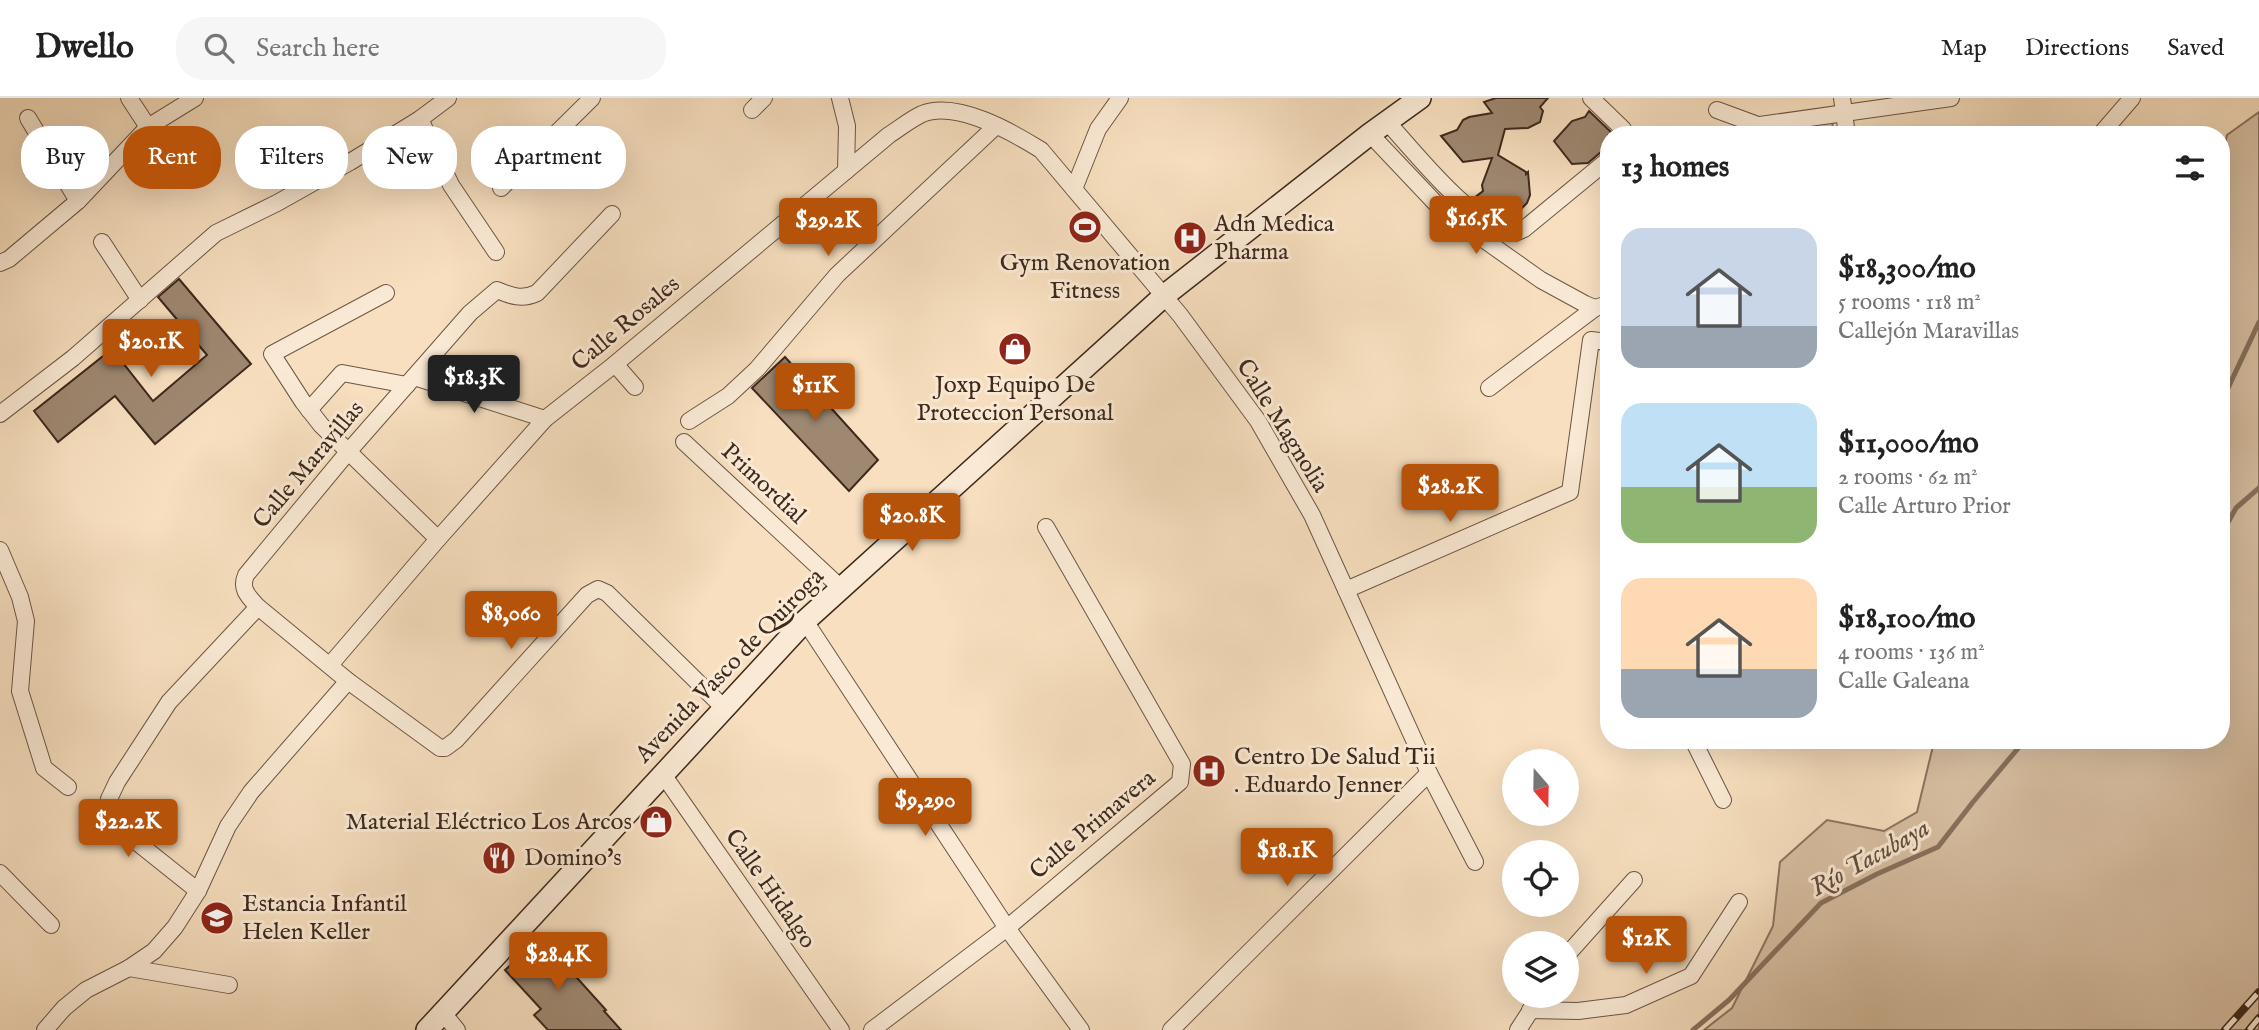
<!DOCTYPE html>
<html lang="en">
<head>
<meta charset="utf-8">
<style>
	:root { --surface:#fff; --page:#f6f6f6; --text:#222; --muted:#767676; --line:#e0e0e0; --accent:#b45309 }
	body { margin:0; font-family:"IM FELL English",serif; background:var(--page); color:var(--text); height:100vh; display:flex; flex-direction:column; font-size:26px; white-space:nowrap }
	* { box-sizing:border-box; margin:0 }
	p { font-size:23px; color:var(--muted) }
	.icon { flex:none; width:38px; height:38px; fill:none; stroke:currentColor; stroke-width:2; stroke-linecap:round; stroke-linejoin:round }
	.map { position:relative; flex:1; overflow:hidden }
	.sheet { position:absolute; left:1600px; top:28px; width:630px; height:623px; display:flex; flex-direction:column; background:var(--surface); border-radius:28px; box-shadow:0 7px 28px #0002 }
	.sheet>* { flex:none }
	.top-card { position:absolute; left:21px; top:28px; width:665px; height:63px; display:flex; gap:14px }
	.needle { width:46px; rotate:160deg }
	.controls { position:absolute; left:1502px; top:651px; display:grid; gap:14px }
	.controls a { display:grid; place-items:center; width:77px; height:77px; border-radius:50%; background:var(--surface); box-shadow:0 7px 28px #0002; font-size:35px }
	.price { position:absolute; translate:-50% -60px; padding:0 16px; border-radius:7px; background:var(--accent); color:#fff; font-size:23px; line-height:46px; filter:drop-shadow(0 2px 4px #0008) }
	.price::after { content:''; position:absolute; left:50%; top:42px; width:21px; height:16px; margin-left:-10px; background:inherit; clip-path:polygon(0 0,100% 0,50% 100%) }
	.price.on { background:#222; color:#fff }
	ul { padding:0; list-style:none }
	li { display:flex; align-items:center; gap:21px; height:175px; padding:0 21px }
	li span { display:grid; place-items:center; flex:none; width:196px; height:140px; border-radius:21px; color:#555 }
	li>.icon { margin-inline-start:auto }
	span .icon { width:84px; height:84px; fill:#fffc; stroke-width:1 }
	li b { font-size:30px }
	h2 { display:flex; justify-content:space-between; align-items:center; height:84px; padding:0 21px; font-size:30px }
	.tag { padding:0 24px; border-radius:28px; background:var(--surface); box-shadow:0 7px 28px #0002; font-size:24px; line-height:63px }
	.tag.on { background:var(--accent); color:#fff }
	header { display:flex; align-items:center; gap:42px; box-sizing:border-box; height:98px; padding:0 35px; background:var(--surface); border-bottom:2px solid var(--line) }
	header strong { font-size:33px }
	nav { display:flex; gap:38px; margin-inline-start:auto; font-size:24px }
	.search { width:490px; height:63px; background:var(--page); display:flex; align-items:center; gap:18px; box-sizing:border-box; padding:0 24px; border-radius:28px; color:var(--muted); font-size:26px }
	.map>svg:first-child { display:block }
	.green { fill:#d8c0a3; stroke:#8b7460; stroke-width:2 }
	.lines { fill:none; stroke-linecap:round; stroke-linejoin:round }
	.stream { stroke:#87715d; stroke-width:5 }
	.building { fill:#9e8871; stroke:#3e291d; stroke-width:2 }
	.street-casing { stroke:#6c5646; stroke-width:18 }
	.secondary-casing { stroke:#3e291d; stroke-width:24 }
	.street { stroke:#faead5; stroke-width:16 }
	.secondary { stroke:#faead5; stroke-width:21 }
	.rail-casing { stroke:#3e291d; stroke-width:8 }
	.rail { stroke:#faead5; stroke-width:5; stroke-dasharray:16; stroke-linecap:butt }
	.labels { text-anchor:middle; dominant-baseline:central; stroke-width:6; stroke-linejoin:round; paint-order:stroke }
	.poi-label { font-size:24px; fill:#3e291d; stroke:#faead5; text-anchor:start }
	.street-label { font-size:24px; fill:#3e291d; stroke:#faead5 }
	.water-label { font-size:26px; font-style:italic; fill:#634d3d; stroke:#faead5 }
</style>
</head>
<body>
<header>
<strong>Dwello</strong>
<div class="search"><svg class="icon" aria-label="search" viewBox="0 0 24 24"><circle cx="10" cy="10" r="6"/><path d="M15 15l6 6"/></svg>Search here</div>
<nav><a>Map</a><a>Directions</a><a>Saved</a></nav>
</header>
<div class="map">
<svg width="2259" height="932" viewBox="0 0 2259 932">
	<rect width="100%" height="100%" fill="#f7dfbf"/>
	<filter id="stains"><feTurbulence type="fractalNoise" baseFrequency=".00286" numOctaves="4"/><feColorMatrix values="0 0 0 0 .2 0 0 0 0 .09 0 0 0 0 .02 0 0 0 .5 -.17"/></filter>
	<radialGradient id="worn" r=".72"><stop offset=".6" stop-color="#630" stop-opacity="0"/><stop offset="1" stop-color="#630" stop-opacity=".3"/></radialGradient>
	<!-- green -->
	<g class="green">
		<polygon points="2259,14 2259,932 1704,932 1732,910 1773,828 1780,764 1827,722 1884,733 1917,714 1933,648 1940,642 2221,642 2221,65 2227,37"/>
		<polygon points="1833,20 1832,37 1799,37 1799,24"/>
	</g>
	<g class="lines">
		<!-- stream -->
		<g class="stream">
			<polyline points="2221,305 2259,224"/>
			<polyline points="2221,437 2236,410 2259,390"/>
			<polyline points="1693,932 1729,902 1821,805 1877,776 1938,749 1973,704 2025,642"/>
		</g>
	</g>
	<!-- building -->
	<g class="building">
		<polygon points="1496,0 1548,0 1540,9 1543,13 1540,24 1528,30 1505,31 1498,57 1526,74 1526,76 1528,74 1530,97 1527,105 1521,111 1515,114 1512,113 1502,119 1474,100 1483,93 1482,87 1492,60 1463,64 1441,38 1457,32 1463,22 1469,19 1492,15 1484,4"/>
		<polygon points="1589,13 1614,37 1608,37 1608,52 1601,54 1588,65 1572,66 1554,43 1572,23 1585,19"/>
		<polygon points="179,181 251,266 155,346 115,298 58,344 34,313 112,251 153,303 207,257 158,199"/>
		<polygon points="785,259 878,362 849,393 752,290"/>
		<polygon points="541,840 606,912 604,913 621,932 548,932 534,917 541,911 505,872"/>
	</g>
	<g class="lines">
		<defs>
			<g id="street">
				<polyline points="129,0 148,29"/>
				<polyline points="840,0 847,28 846,73"/>
				<polyline points="1591,0 1623,31 1625,37"/>
				<polyline points="1842,0 1847,37"/>
				<polyline points="752,12 764,0"/>
				<polyline points="1717,12 1785,37"/>
				<polyline points="28,20 78,103"/>
				<polyline points="420,21 451,87 496,154"/>
				<path d="M1387 24C1420 59 1467 123 1515 135L1524 131 1608 62"/>
				<polyline points="1760,27 1951,0"/>
				<polyline points="1370,36 1442,112 1541,182 1585,206 1595,210 1608,206"/>
				<polyline points="2100,37 2132,0"/>
				<polyline points="501,90 592,0"/>
				<polyline points="1074,91 1098,31 1120,0"/>
				<path d="M612 116 537 195C522 202 511 198 497 192L470 215 348 354 246 477C240 491 248 498 258 509L348 583 440 650H445L456 642 587 497 598 491 607 495 723 609"/>
				<polyline points="102,144 140,202"/>
				<polyline points="0,165 9,161 78,103 148,29 195,0"/>
				<polyline points="386,195 272,256 303,304 321,327 438,441"/>
				<polyline points="615,266 635,289"/>
				<polyline points="414,279 545,321"/>
				<polyline points="1489,290 1595,210"/>
				<polyline points="309,312 342,275 407,287"/>
				<polyline points="0,316 73,260 216,135 277,105 350,64 420,21 448,0"/>
				<polyline points="689,323 728,298 757,271 837,177 996,28"/>
				<polyline points="684,344 841,490"/>
				<polyline points="0,452 20,499 26,523 20,593 44,670 68,689"/>
				<polyline points="1346,492 1570,394 1591,242 1608,244"/>
				<polyline points="805,523 1007,830 1081,932"/>
				<path d="M330 567 438 441 545 321 615 266 889 37C900 30 911 21 922 16 957 2 1012 34 1041 52L1180 217 1258 323 1312 417 1429 675 1475 764"/>
				<polyline points="1693,642 1723,702"/>
				<polyline points="662,675 841,932"/>
				<polyline points="0,775 51,827"/>
				<polyline points="198,793 119,730 110,717 109,701 117,684 169,604 258,509"/>
				<polyline points="1566,858 1634,782"/>
				<polyline points="129,870 229,887"/>
				<polyline points="1530,912 1578,913 1626,907 1691,878 1739,804"/>
				<polyline points="443,915 457,932"/>
				<polyline points="45,932 64,910 86,892 129,870 154,853 175,829 198,793 228,728 251,694 348,583"/>
				<polyline points="872,932 1007,830 1180,684 1182,666 1046,429"/>
				<polyline points="1171,932 1429,675"/>
				<polyline points="1518,932 1540,898"/>
			</g>
			<polyline id="secondary" points="427,932 805,523 1165,197 1370,36 1420,0"/>
		</defs>
		<!-- street casing -->
		<use href="#street" class="street-casing"/>
		<!-- secondary casing -->
		<use href="#secondary" class="secondary-casing"/>
		<!-- street -->
		<use href="#street" class="street"/>
		<!-- secondary -->
		<use href="#secondary" class="secondary"/>
		<defs>
			<g id="rail">
				<polyline points="2225,932 2259,894"/>
				<polyline points="2249,932 2259,920"/>
			</g>
		</defs>
		<!-- rail casing -->
		<use href="#rail" class="rail-casing"/>
		<!-- rail -->
		<use href="#rail" class="rail"/>
	</g>
	<!-- icons -->
	<defs>
		<symbol id="stadium-disc" viewBox="-11 -11 22 22"><circle r="9.5" fill="#8f2418" stroke="#faead5"/><path d="M0-5a6.5 5 0 1 0 0 10a6.5 5 0 1 0 0-10ZM-3.5-1.8h7v3.6h-7Z" fill="#fff"/></symbol>
		<symbol id="hospital-disc" viewBox="-11 -11 22 22"><circle r="9.5" fill="#8f2418" stroke="#faead5"/><path d="M-5-5h3v3.5h4V-5h3V5h-3V1.5h-4V5h-3Z" fill="#fff"/></symbol>
		<symbol id="shop-disc" viewBox="-11 -11 22 22"><circle r="9.5" fill="#8f2418" stroke="#faead5"/><path d="M-5-2.5h2.3a2.7 3.5 0 0 1 5.4 0H5L5.5 6h-11ZM-1.5-2.5h3a1.5 2.3 0 0 0-3 0Z" fill="#fff"/></symbol>
		<symbol id="restaurant-disc" viewBox="-11 -11 22 22"><circle r="9.5" fill="#8f2418" stroke="#faead5"/><path d="M-5-6h1v4h1v-4h1v4h1v-4h1v5L-1.5 .5V6h-2V.5L-5-1ZM5-6V6H3V1.5H1.5Q1.5-4 5-6Z" fill="#fff"/></symbol>
		<symbol id="school-disc" viewBox="-11 -11 22 22"><circle r="9.5" fill="#8f2418" stroke="#faead5"/><path d="M0-5L7-2L0 1L-7-2ZM-4 1L0 2.5L4 1V4Q0 6-4 4Z" fill="#fff"/></symbol>
	</defs>
	<g fill-rule="evenodd">
		<use href="#stadium-disc" x="1066" y="110" width="38" height="38"/>
		<use href="#hospital-disc" x="1171" y="121" width="38" height="38"/>
		<use href="#shop-disc" x="996" y="232" width="38" height="38"/>
		<use href="#hospital-disc" x="1190" y="654" width="38" height="38"/>
		<use href="#shop-disc" x="637" y="705" width="38" height="38"/>
		<use href="#restaurant-disc" x="480" y="741" width="38" height="38"/>
		<use href="#school-disc" x="198" y="801" width="38" height="38"/>
	</g>
	<g class="labels">
		<!-- poi labels -->
		<g class="poi-label">
			<text x="1214" y="126">Adn Medica<tspan x="1214" dy="28">Pharma</tspan></text>
			<text x="1085" y="165" text-anchor="middle">Gym Renovation<tspan x="1085" dy="28">Fitness</tspan></text>
			<text x="1015" y="287" text-anchor="middle">Joxp Equipo De<tspan x="1015" dy="28">Proteccion Personal</tspan></text>
			<text x="1234" y="659">Centro De Salud Tii<tspan x="1234" dy="28">. Eduardo Jenner</tspan></text>
			<text x="632" y="724" text-anchor="end">Material Eléctrico Los Arcos</text>
			<text x="524" y="760">Domino's</text>
			<text x="242" y="806">Estancia Infantil<tspan x="242" dy="28">Helen Keller</tspan></text>
		</g>
		<!-- street labels -->
		<g class="street-label">
			<text transform="translate(626 226) rotate(-40)">Calle Rosales</text>
			<text transform="translate(1282 328) rotate(58)">Calle Magnolia</text>
			<text transform="translate(309 367) rotate(-50)">Calle Maravillas</text>
			<text transform="translate(763 386) rotate(43)">Primordial</text>
			<text transform="translate(730 568) rotate(-46)">Avenida Vasco de Quiroga</text>
			<text transform="translate(1093 727) rotate(-40)">Calle Primavera</text>
			<text transform="translate(770 791) rotate(55)">Calle Hidalgo</text>
		</g>
		<!-- water labels -->
		<g class="water-label">
			<text transform="translate(1870 760) rotate(-29)">Río Tacubaya</text>
		</g>
	</g>
	<rect width="100%" height="100%" filter="url(#stains)"/>
	<rect width="100%" height="100%" fill="url(#worn)"/>
</svg>
<div class="controls">
<a><svg class="needle" viewBox="-14 -14 28 28"><path d="M0-13l5 13h-10z" fill="#e53935"/><path d="M0 13l5-13h-10z" fill="#767676"/></svg></a>
<a><svg class="icon" aria-label="locate" viewBox="0 0 24 24"><circle cx="12" cy="12" r="6"/><path d="M12 2v4M12 18v4M2 12h4M18 12h4"/></svg></a>
<a><svg class="icon" aria-label="layers" viewBox="0 0 24 24"><path d="M12 4l9 5-9 5-9-5zM3 14l9 5 9-5"/></svg></a>
</div>
<b class="price" style="left:1476px;top:158px">$16.5K</b>
<b class="price" style="left:828px;top:160px">$29.2K</b>
<b class="price" style="left:151px;top:281px">$20.1K</b>
<b class="price on" style="left:474px;top:317px">$18.3K</b>
<b class="price" style="left:815px;top:325px">$11K</b>
<b class="price" style="left:1450px;top:426px">$28.2K</b>
<b class="price" style="left:912px;top:455px">$20.8K</b>
<b class="price" style="left:511px;top:553px">$8,060</b>
<b class="price" style="left:925px;top:740px">$9,290</b>
<b class="price" style="left:128px;top:761px">$22.2K</b>
<b class="price" style="left:1287px;top:790px">$18.1K</b>
<b class="price" style="left:1646px;top:878px">$12K</b>
<b class="price" style="left:558px;top:894px">$28.4K</b>
<div class="top-card">
<a class="tag">Buy</a>
<a class="tag on">Rent</a>
<a class="tag">Filters</a>
<a class="tag">New</a>
<a class="tag">Apartment</a>
</div>
<section class="sheet">
<h2>13 homes<svg class="icon" aria-label="filters" viewBox="0 0 24 24"><path d="M4 7h16M4 17h16"/><circle cx="9" cy="7" r="2"/><circle cx="15" cy="17" r="2"/></svg></h2>
<ul>
<li><span style="background:linear-gradient(#c9d6e8 70%,#9aa5b1 0)"><svg class="icon" aria-label="home" viewBox="0 0 24 24"><path d="M3 11l9-7 9 7M6 9v11h12V9"/></svg></span><div><b>$18,300/mo</b><p>5 rooms · 118 m²</p><p>Callejón Maravillas</p></div></li>
<li><span style="background:linear-gradient(#bfe0f5 60%,#8fb573 0)"><svg class="icon" aria-label="home" viewBox="0 0 24 24"><path d="M3 11l9-7 9 7M6 9v11h12V9"/></svg></span><div><b>$11,000/mo</b><p>2 rooms · 62 m²</p><p>Calle Arturo Prior</p></div></li>
<li><span style="background:linear-gradient(#ffd9b3 65%,#9aa5b1 0)"><svg class="icon" aria-label="home" viewBox="0 0 24 24"><path d="M3 11l9-7 9 7M6 9v11h12V9"/></svg></span><div><b>$18,100/mo</b><p>4 rooms · 136 m²</p><p>Calle Galeana</p></div></li>
</ul>
</section>
</div>
</body>
</html>
